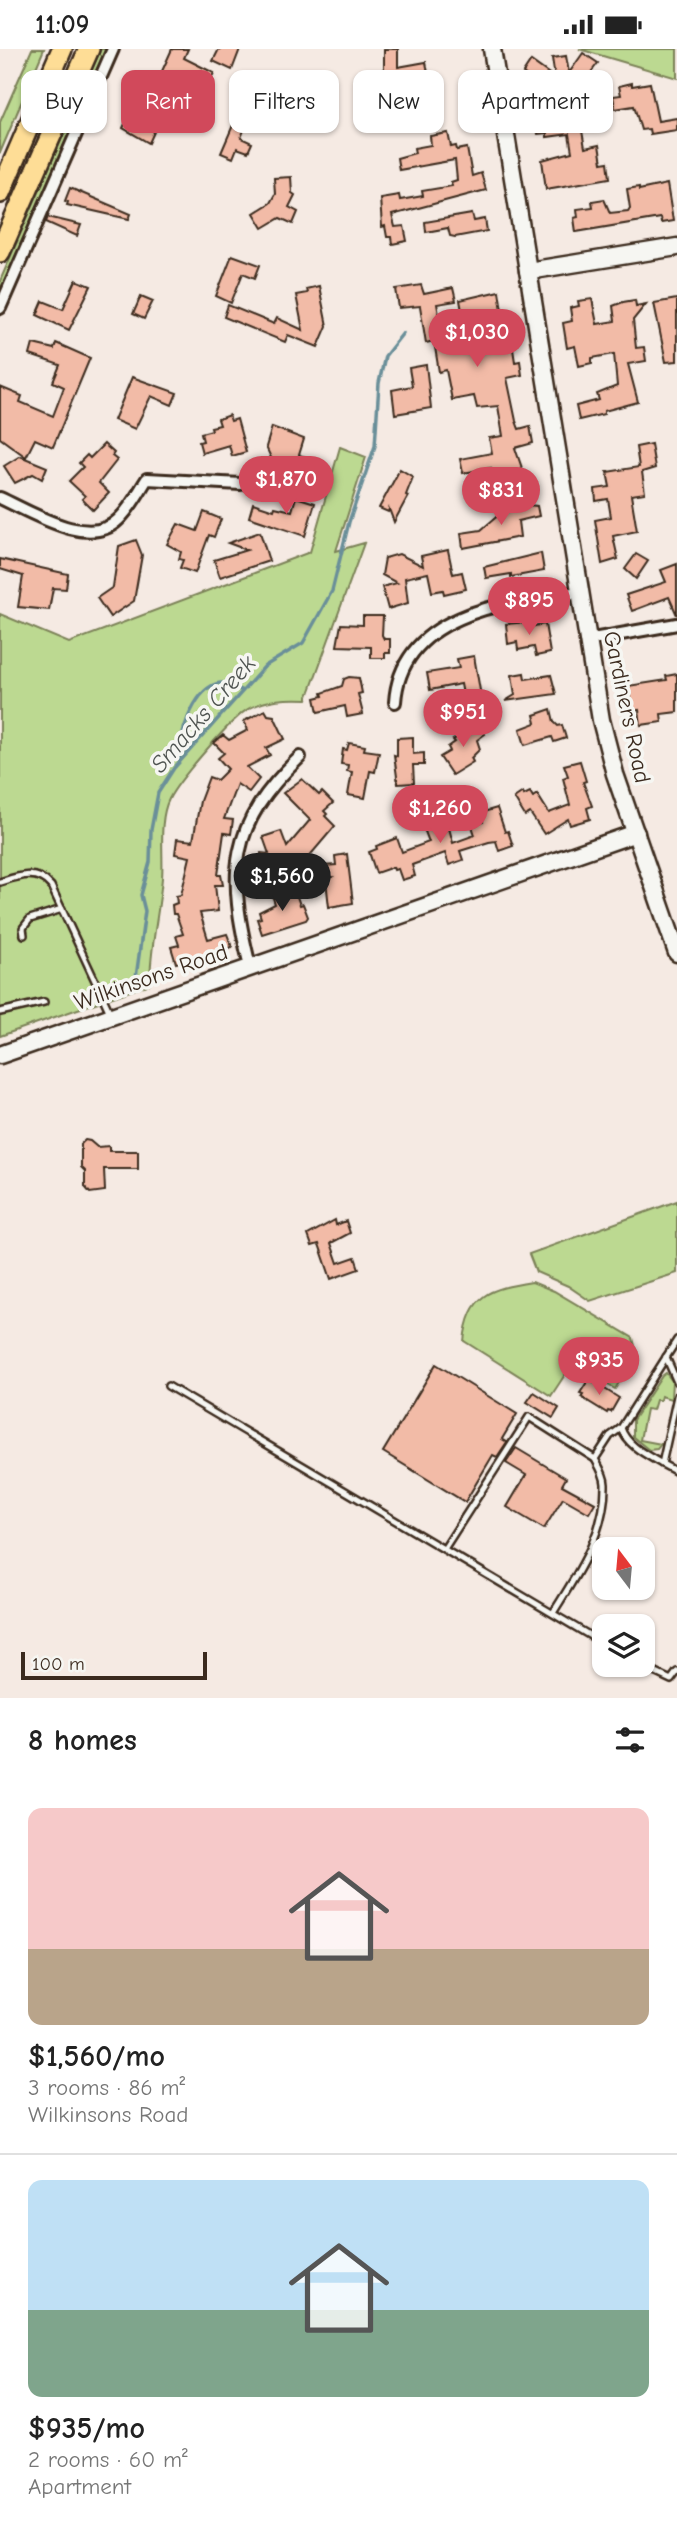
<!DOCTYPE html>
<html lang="en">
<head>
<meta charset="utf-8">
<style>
	:root { --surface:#fff; --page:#f2f2f2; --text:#222; --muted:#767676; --line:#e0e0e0; --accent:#d1495b }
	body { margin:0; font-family:"Comic Neue",sans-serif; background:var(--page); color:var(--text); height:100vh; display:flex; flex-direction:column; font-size:26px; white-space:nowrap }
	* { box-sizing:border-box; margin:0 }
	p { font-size:23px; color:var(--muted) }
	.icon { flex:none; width:38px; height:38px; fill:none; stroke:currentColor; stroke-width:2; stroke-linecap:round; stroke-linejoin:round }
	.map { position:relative; height:1649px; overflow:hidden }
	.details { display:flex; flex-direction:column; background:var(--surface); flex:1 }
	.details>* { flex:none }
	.guide { position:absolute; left:21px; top:21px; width:635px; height:63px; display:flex; gap:14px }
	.needle { width:46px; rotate:344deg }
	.fabs { position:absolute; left:592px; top:1488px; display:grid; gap:14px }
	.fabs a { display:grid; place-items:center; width:63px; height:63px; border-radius:14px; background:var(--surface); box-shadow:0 2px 5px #0004; font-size:35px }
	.scale { position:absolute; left:21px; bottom:18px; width:186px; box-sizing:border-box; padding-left:7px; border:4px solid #3b2a1e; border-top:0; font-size:19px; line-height:24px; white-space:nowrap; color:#3b2a1e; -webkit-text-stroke:5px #f6f6f2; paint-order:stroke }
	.price { position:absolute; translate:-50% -60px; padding:0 16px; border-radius:24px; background:var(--accent); color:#fff; font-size:23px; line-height:46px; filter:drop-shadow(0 2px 4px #0008) }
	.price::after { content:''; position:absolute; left:50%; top:42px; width:21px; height:16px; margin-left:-10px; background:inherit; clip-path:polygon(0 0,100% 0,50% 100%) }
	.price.current { background:#222; color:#fff }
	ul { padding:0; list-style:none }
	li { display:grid; align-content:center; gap:14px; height:371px; padding:0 28px }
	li+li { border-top:2px solid var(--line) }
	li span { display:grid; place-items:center; height:217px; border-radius:14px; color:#555 }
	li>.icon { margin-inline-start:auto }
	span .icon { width:126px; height:126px; fill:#fffc; stroke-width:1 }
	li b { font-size:30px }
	h2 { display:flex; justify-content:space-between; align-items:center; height:84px; padding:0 28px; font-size:30px }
	.tag { padding:0 24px; border-radius:14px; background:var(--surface); box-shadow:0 2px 5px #0004; font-size:24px; line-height:63px }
	.tag.current { background:var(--accent); color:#fff }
	.status { display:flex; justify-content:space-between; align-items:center; height:49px; padding:0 35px; background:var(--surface); direction:ltr }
	.status svg { height:19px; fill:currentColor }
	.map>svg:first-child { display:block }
	.green { fill:#bcd991; stroke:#7c8258; stroke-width:2 }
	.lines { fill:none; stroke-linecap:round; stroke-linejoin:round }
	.stream { stroke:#6a8f99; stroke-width:3.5 }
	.building { fill:#f2bba7; stroke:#3b2a1e; stroke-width:2 }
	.lane-casing { stroke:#3b2a1e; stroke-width:10 }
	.street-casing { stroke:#3b2a1e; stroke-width:16 }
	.secondary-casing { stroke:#3b2a1e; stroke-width:21 }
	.highway-casing { stroke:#3b2a1e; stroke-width:24 }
	.lane { stroke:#f6f6f2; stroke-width:5 }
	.street { stroke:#f6f6f2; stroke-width:10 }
	.secondary { stroke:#f6f6f2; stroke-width:16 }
	.highway { stroke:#fedd96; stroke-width:19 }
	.labels { text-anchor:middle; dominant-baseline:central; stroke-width:7; stroke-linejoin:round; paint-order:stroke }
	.street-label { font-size:23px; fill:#3b2a1e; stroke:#f6f6f2 }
	.water-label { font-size:24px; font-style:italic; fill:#4f5451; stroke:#f6f6f2 }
</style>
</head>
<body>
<div class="status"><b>11:09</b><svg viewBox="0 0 49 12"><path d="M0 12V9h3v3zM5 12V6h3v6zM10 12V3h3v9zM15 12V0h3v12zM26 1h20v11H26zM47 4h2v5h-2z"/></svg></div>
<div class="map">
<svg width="677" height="1649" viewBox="0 0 677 1649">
	<rect width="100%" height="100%" fill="#f5eae3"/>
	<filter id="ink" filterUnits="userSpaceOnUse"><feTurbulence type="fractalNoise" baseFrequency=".0143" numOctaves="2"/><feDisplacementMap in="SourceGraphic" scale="14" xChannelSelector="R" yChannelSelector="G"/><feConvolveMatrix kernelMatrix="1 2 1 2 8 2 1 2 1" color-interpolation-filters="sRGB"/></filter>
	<g filter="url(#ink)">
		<!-- green -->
		<g class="green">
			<polygon points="32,0 44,0 0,104 0,73"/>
			<polygon points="101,0 109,0 0,248 0,232"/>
			<polygon points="579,0 677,0 677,29"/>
			<path d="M340 398 366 408 336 502 364 494 307 650C286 649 268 650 250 659 233 667 178 732 169 750 158 772 164 806 162 829 159 865 150 899 150 935L0 987V565L69 594 310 503Z"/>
			<polygon points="677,1152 677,1224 590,1252 568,1237 536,1223 529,1205"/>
			<path d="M532 1233 554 1242 633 1289 637 1305 615 1340 572 1315 551 1347 464 1292C469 1245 489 1240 532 1233Z"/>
			<polygon points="666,1324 672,1332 671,1350 661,1347 660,1351 656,1351 653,1361 646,1360 640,1391 661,1395 657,1400 649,1401 633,1388 633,1371 662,1327"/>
		</g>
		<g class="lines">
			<!-- stream -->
			<g class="stream">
				<path d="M180 712C177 690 193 643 216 635 226 632 234 637 242 642"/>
				<polyline points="135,936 145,862 141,846 150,813 151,781 158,744 174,719 265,617 303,594 332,542 349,473 375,397 379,334 385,307 403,284"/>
			</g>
		</g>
		<!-- building -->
		<g class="building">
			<polygon points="172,0 188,0 184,9 214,24 204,44 178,32 175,38 158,31"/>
			<polygon points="219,0 240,0 232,21 213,12"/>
			<polygon points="384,0 398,0 398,18 426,13 431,41 422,42 429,62 416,68 417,71 397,79 387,48 384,48 382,33 384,32"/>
			<polygon points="583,4 598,14 589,26 593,45 570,49 568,37 535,42 527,36 531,30 523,24 531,12 555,29 552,9 566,7 569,24"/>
			<polygon points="632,34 632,37 650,34 658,72 677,69 677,81 650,85 649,80 641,81 634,57 615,60 613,47 621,46 619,37"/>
			<polygon points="149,56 163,63 149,94 123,79 129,66 142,72"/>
			<polygon points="579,60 580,65 590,69 581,76 585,99 599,96 602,114 608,113 610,129 546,140 542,111 572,103 569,85 547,88 547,84 538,85 535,70"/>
			<polygon points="233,76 244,81 241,89 252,94 248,103 237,99 233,109 221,104"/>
			<polygon points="448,84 451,98 456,97 457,101 467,99 472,127 481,124 486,141 392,166 395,178 404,177 407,192 392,195 391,188 387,188 385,177 382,178 380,149 399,146 400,151 423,147 422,142 452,137 451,133 457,131 455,111 399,121 397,109 415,104 414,99 431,96 430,87"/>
			<polygon points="291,128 292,144 295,146 289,158 298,163 293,175 280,169 263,179 254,164 270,154 275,145 274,129"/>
			<polygon points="667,135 673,172 661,174 660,169 576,183 574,169 578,168 577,160 593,158 592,152 604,150 610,164 628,162 630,159 627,140 639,138 639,141"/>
			<polygon points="70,139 131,165 129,170 67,156 68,153 65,152"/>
			<polygon points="472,165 474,172 485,170 487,182 455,188 450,187 448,179 426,183 425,173"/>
			<polygon points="48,168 81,176 77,187 46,173"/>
			<polygon points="232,206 260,216 255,229 243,224 231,254 216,247"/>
			<polygon points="76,231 91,237 69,281 37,266 43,252 63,260"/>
			<polygon points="421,236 424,245 453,239 456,252 437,255 446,302 465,299 464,290 467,289 460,251 499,242 502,261 499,262 501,281 510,280 515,313 520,312 522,326 507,329 516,372 519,380 530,377 533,394 515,399 523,422 499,431 497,426 494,427 491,419 463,424 460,410 492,404 489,389 503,387 498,357 477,359 474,347 452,351 446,321 439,323 434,292 426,294 420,257 399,259 396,240"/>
			<polygon points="319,237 327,277 318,298 288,286 285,293 224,268 228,256 274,275 277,269 303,281 296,246 307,244 306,240"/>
			<polygon points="141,247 153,252 144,270 133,265"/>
			<polygon points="592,250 597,275 615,272 613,257 623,253 635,251 636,257 646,255 633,271 636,299 644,298 646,312 628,315 638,353 604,362 604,365 579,371 576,357 599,351 597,345 617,337 614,305 592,309 592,314 579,317 575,297 567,299 563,274 572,272 570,259 579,257 578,252"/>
			<polygon points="677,250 677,312 666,313 654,254"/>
			<polygon points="56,294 90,309 53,398 35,390 26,408 0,389 0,338 22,347 20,353 53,367 64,338 53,333 60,316 30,306 33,295 54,300"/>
			<polygon points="426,316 431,359 395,365 392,341 412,337 409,319"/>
			<polygon points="132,328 177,344 172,356 151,347 135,380 114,371"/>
			<polygon points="229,366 231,372 237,370 246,403 232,407 229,396 202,404 199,393 203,392 201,384 212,381 211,378 220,376 218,370"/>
			<polygon points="272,378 304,390 299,406 309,409 305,423 272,411 266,398"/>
			<polygon points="104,395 114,404 112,407 117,411 99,434 109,444 93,461 82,450 85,447 69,432 83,418 79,414 87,406 90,409"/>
			<polygon points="651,395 655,419 642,423 645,444 631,446 637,482 613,487 618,510 602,515 595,471 611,468 608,450 596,452 595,440 610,438 607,423 639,418 636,398"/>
			<polygon points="20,407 47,418 42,430 33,425 15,434 4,417"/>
			<polygon points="400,420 413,428 406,446 408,447 394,473 389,460 388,463 379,459"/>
			<polygon points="296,448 315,454 305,487 249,468 253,454 274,461 275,458 292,462"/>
			<polygon points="528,456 537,457 539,467 518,472 520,488 463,499 461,484 481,481 508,458"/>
			<polygon points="204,463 221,470 214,488 209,486 195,524 180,519 183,511 179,510 181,503 167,495 178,475 197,482"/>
			<polygon points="260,483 269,512 220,528 214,511 247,501 228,494"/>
			<polygon points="136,491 142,506 134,552 110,568 97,549 113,538 119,497"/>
			<polygon points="448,501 453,525 462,523 466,540 444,545 443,541 432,543 428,524 405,529 408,554 388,560 382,538 397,534 382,526 385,509 399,505 423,517 421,507"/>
			<polygon points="541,504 544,522 511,528 511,525 486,529 484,518"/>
			<polygon points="636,505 648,512 636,530 625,520"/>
			<polygon points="0,510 68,525 66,540 53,539 49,561 18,558 23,527 0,520"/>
			<polygon points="677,515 677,566 669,548 632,562 626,546 666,533 661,521"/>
			<polygon points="363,567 383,567 382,586 384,590 390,590 390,604 385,604 385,609 371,609 371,598 337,597 341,575 363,576"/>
			<polygon points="527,573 528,578 545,575 550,604 536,607 534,598 518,601 517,593 508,595 506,575"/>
			<polygon points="474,607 482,653 465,656 461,635 430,641 427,624 459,619 457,610"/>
			<polygon points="524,624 525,630 551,626 556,645 505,652 515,646 512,626"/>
			<polygon points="677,625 677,663 661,665 662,673 641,676 639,661 632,662 628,637 667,631 666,627"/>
			<polygon points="349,628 359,629 362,644 358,645 363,665 347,668 345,657 318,663 315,649 323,647 322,644 342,637 344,630"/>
			<polygon points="551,660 554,673 558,677 562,676 566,689 554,693 552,688 525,696 520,680 536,674 534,666"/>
			<polygon points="265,661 268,666 274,667 285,690 266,699 270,706 247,718 259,730 249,743 237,735 224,770 233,771 231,785 224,784 218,826 221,826 223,836 215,836 218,862 200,864 208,890 227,885 232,898 176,914 171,898 179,896 176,887 183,885 176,865 173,865 172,856 177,854 176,847 181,846 190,808 175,805 177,790 193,792 200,752 209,728 217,731 228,720 218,709 224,704 214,694 223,686 229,691 248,681 244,672"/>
			<polygon points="476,671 485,685 477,691 480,700 471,709 473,713 452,726 440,708 450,702 448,698 455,693 453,691 468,681 466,678"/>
			<polygon points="413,688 413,705 424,704 424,716 413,716 414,734 398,735 394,706 397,707 397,689"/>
			<polygon points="349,694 365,697 364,701 379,703 375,723 370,722 365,749 348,746 352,723 347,722 348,716 341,715 343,700 347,701"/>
			<polygon points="580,712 586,732 583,733 592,757 587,759 590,770 570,776 568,770 544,785 530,764 525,767 514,749 523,743 524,746 530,743 533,748 537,745 549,764 570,756 563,729 568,727 564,716"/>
			<polygon points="302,730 319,746 322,743 333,754 324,762 327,765 325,767 335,777 296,823 259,817 261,804 269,805 263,788 281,782 287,798 310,771 283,744"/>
			<polygon points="497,759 505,783 508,782 513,797 499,802 496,792 489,793 460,802 463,811 449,816 445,804 412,816 415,827 402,831 398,820 394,821 393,818 376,824 369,803 377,800 376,797 397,789 402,803 429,793 421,772 439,766 445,781 449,779 453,794 475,786 472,777 483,773 480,764"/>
			<polygon points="347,805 353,854 329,858 326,831 332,828 325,827 324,817 336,816 335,807"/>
			<polygon points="295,842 300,856 303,855 308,868 306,871 262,885 257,870 261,869 259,863 275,855 273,849"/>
			<polygon points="85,1091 90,1092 97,1098 109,1097 109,1102 138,1102 138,1120 104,1120 105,1142 90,1144 85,1138 85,1122 81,1118 81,1095"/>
			<polygon points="335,1171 336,1176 346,1172 350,1184 331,1194 338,1214 355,1208 359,1220 331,1230 319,1195 312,1197 308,1186"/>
			<polygon points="436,1315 517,1365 502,1390 507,1393 497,1408 493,1406 465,1453 383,1403"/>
			<polygon points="589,1330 619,1349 611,1363 608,1362 607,1364 581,1348 583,1345 580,1344"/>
			<polygon points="534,1343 559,1359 553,1369 527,1353"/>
			<polygon points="516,1399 566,1429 562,1436 595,1454 589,1464 563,1449 544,1480 507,1458 526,1426 506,1414"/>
		</g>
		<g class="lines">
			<defs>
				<g id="lane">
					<path d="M0 833C19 827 37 820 51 837L111 966"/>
					<polyline points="24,886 23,879 30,870 62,860"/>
					<polyline points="0,963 44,953"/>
					<polyline points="666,1308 677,1333"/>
					<polyline points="168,1337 604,1595"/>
					<path d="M621 1379C627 1397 647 1406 662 1415L677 1347"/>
					<polyline points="662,1415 677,1423"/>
					<polyline points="444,1500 529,1368 595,1410"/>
					<path d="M553 1564C577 1525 606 1484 605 1435 605 1427 599 1417 595 1410L610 1387 621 1379 677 1291"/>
					<polyline points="637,1615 671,1631 677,1623"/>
				</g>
				<g id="street">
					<polyline points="0,259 113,0"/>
					<path d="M0 449C31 463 89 500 118 471 130 460 138 444 147 430L241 435"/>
					<polyline points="587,591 677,575"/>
					<path d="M395 653C401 562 512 552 581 543"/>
					<path d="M250 917C227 825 228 776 300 708"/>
				</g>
				<g id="secondary">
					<polyline points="492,0 601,671 615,725 677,904"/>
					<polyline points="528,222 677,198"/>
					<polyline points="0,1006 636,784"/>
				</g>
				<g id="highway">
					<polyline points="0,144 62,0"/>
					<polyline points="0,203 89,0"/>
				</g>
			</defs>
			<!-- lane casing -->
			<use href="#lane" class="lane-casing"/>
			<!-- street casing -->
			<use href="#street" class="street-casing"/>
			<!-- secondary casing -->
			<use href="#secondary" class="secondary-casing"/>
			<!-- highway casing -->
			<use href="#highway" class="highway-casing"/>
			<!-- lane -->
			<use href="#lane" class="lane"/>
			<!-- street -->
			<use href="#street" class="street"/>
			<!-- secondary -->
			<use href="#secondary" class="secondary"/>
			<!-- highway -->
			<use href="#highway" class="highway"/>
		</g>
	</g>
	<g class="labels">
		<!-- street labels -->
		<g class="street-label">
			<text transform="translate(627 658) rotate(78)">Gardiners Road</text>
			<text transform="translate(151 928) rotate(-19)">Wilkinsons Road</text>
		</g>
		<!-- water labels -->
		<g class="water-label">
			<text transform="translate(203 665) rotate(-49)">Smacks Creek</text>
		</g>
	</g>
</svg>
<div class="fabs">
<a><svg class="needle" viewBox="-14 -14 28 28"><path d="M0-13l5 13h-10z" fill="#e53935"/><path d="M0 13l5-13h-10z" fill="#767676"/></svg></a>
<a><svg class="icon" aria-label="layers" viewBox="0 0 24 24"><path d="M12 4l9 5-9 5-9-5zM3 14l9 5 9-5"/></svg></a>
</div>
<div class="scale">100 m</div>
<b class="price" style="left:477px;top:320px">$1,030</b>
<b class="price" style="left:286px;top:467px">$1,870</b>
<b class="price" style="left:501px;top:478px">$831</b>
<b class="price" style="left:529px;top:588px">$895</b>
<b class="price" style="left:463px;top:700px">$951</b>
<b class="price" style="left:440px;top:796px">$1,260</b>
<b class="price current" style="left:282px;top:864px">$1,560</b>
<b class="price" style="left:599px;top:1348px">$935</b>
<div class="guide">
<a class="tag">Buy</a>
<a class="tag current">Rent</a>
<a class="tag">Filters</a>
<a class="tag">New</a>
<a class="tag">Apartment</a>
</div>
</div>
<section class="details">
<h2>8 homes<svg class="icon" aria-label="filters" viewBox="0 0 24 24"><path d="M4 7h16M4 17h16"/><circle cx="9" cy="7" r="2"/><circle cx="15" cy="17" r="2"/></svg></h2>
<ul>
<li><span style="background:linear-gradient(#f6c9c9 65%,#b9a48a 0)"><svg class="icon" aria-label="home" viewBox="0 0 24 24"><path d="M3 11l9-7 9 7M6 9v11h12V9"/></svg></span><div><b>$1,560/mo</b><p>3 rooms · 86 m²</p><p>Wilkinsons Road</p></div></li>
<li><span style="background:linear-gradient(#bfe0f5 60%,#7fa58c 0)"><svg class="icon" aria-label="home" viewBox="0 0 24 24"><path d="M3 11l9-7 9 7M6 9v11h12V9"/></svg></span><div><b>$935/mo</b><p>2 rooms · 60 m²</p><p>Apartment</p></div></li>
</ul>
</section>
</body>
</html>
